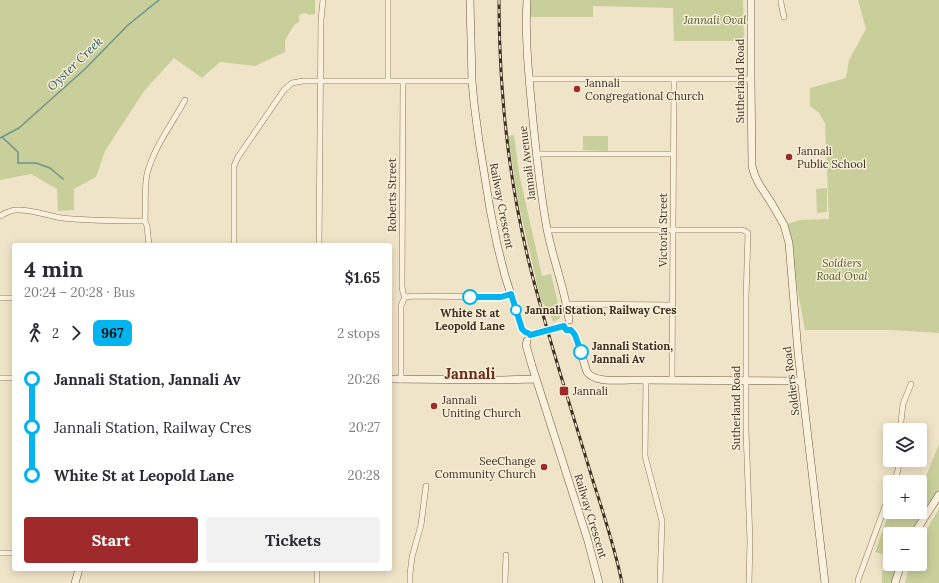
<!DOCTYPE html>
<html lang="en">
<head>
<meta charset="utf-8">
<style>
	body { margin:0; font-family:Lora,serif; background:#f2f2f3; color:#2b2b33; height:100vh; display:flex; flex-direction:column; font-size:15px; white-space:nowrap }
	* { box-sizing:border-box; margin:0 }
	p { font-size:13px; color:#7c7c81 }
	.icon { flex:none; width:22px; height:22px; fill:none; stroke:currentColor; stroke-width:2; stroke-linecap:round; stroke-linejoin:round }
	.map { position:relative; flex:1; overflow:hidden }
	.sheet { position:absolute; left:12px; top:243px; width:380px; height:328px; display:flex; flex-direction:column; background:#fff; border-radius:4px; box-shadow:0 2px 10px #0003 }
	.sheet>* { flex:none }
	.badge { padding:0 8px; border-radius:6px; font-size:14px; line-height:26px }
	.fabs { position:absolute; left:883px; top:423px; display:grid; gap:8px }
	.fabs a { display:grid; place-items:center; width:44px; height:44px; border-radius:4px; background:#fff; box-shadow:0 2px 10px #0003; font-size:20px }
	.map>.badge { position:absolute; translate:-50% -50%; box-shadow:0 0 0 2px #fff }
	.legs { display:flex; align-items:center; gap:6px; height:44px; padding:0 12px; font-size:13px }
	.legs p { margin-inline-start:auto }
	.headline { display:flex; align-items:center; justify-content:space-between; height:68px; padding:0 12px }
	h1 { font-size:22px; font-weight:800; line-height:30px }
	.primary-button { display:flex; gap:8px; margin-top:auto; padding:8px 12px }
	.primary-button a { flex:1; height:46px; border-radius:4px; background:#9e2a2b; color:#fff; font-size:16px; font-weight:800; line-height:46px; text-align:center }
	.primary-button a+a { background:#f2f2f3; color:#2b2b33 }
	ul { padding:0 12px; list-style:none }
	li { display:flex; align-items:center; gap:14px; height:48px; font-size:15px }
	li i { display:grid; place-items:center; width:6px; height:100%; margin:0 5px; background:currentColor }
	li i::after { content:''; width:10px; height:10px; margin:-5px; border:3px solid; border-radius:50%; background:#fff }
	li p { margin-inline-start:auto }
	li:first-child i { background:linear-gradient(#0000 50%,currentColor 0) }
	li:last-child i { background:linear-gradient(currentColor 50%,#0000 0) }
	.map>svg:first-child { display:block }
	.green { fill:#c9cf9b }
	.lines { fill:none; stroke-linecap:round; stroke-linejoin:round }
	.stream { stroke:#6f938a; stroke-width:1.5 }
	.street-casing { stroke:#8d765c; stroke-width:6 }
	.secondary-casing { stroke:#6f573f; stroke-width:8 }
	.street { stroke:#faf1dc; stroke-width:5 }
	.secondary { stroke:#faf1dc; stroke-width:7 }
	.rail-casing { stroke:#3d2e20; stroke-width:3 }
	.rail { stroke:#f7eed8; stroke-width:1.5; stroke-dasharray:4.5; stroke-linecap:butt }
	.secondary-bridge-casing { stroke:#6f573f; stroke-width:8; stroke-linecap:butt }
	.secondary-bridge { stroke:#faf1dc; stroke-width:7 }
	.line-1-casing { stroke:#fff; stroke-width:9 }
	.line-1 { stroke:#00b5ef; stroke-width:6 }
	.poi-dot { fill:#9e2a2b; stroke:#f7eed8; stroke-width:1.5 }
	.stop-1-dot { fill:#fff; stroke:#00b5ef; stroke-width:2 }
	.labels { text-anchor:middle; stroke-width:3; stroke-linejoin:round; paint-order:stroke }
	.park-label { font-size:11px; font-style:italic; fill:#4d5a26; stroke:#f7eed8 }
	.street-label { font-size:11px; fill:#3d2e20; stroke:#f7eed8 }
	.poi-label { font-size:11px; fill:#3d2e20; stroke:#f7eed8; text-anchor:start }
	.stop-label { font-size:11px; font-weight:bold; fill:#3d2e20; stroke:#f7eed8; text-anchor:start }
	.water-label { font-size:12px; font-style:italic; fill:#2f5d5a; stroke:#f7eed8 }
	.district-label { font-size:15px; font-weight:bold; fill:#6b2e1e; stroke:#f7eed8 }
</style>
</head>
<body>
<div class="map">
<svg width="939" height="583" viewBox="0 0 939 583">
	<rect width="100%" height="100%" fill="#f0e4c8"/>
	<path class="green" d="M 0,0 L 315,0 L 315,14 L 309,15 L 305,13 L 300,14 L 299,16 L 299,22 L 294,25 L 285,40 L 285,52 L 255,66 L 220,62 L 202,78 L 174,58 L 144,91 L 105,151 L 96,177 L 74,189 L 74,210 L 58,211 L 57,189 L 31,174 L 0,180 Z
		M 527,0 L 743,0 L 744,41 L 674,41 L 673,8 L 593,6 L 593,17 L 526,17 Z
		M 858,0 L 939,0 L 939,333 L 890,330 L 805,330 L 789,244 L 784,225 L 800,220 L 829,219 L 825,123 L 819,113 L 810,106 L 810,88 L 846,78 L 849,60 L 866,29 Z
		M 514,135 L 519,173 L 542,276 L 551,274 L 560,312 L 560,318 L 553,322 L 548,307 L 546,307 L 541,301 L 518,201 L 508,136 Z
		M 583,136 L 608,136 L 608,151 L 583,150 Z
		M 827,188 L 827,212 L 817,213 L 816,189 Z
		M 939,444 L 939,490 L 913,534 L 890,534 L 890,564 L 899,564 L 892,583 L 882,583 L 882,573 L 889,556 L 875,552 L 890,510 L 890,512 L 920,512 L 920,491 Z
		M 939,509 L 939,583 L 905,583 L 910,564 L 920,564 L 920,542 L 932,520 Z"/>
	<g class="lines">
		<path class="stream" d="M 2,137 L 18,152 L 18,163 L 36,163 L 50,168 L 63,179
			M 0,138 L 19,128 L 48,102 L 85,69 L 128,25 L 159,0"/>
		<g class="street-casing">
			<path id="street" d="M 388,0 L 388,81
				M 781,0 L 781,3 L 784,17
				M 529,79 L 751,79
				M 403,82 L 402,286 L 403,293 L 405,297
				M 536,154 L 673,154
				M 0,216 C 5,213 10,210 17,210 C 31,209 48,216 62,218 C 90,221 117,221 145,221
				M 547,230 L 742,230 L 745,231 L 748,233 L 746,298 L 746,430 L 750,541 L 749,583
				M 149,245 L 147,226 L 145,221 C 146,205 144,189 147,174 C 154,147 172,124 185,100
				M 234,245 L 234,166 L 238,157 L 284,90 L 292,83 L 303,81 L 472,81
				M 319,245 L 321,20 L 323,0
				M 405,297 L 413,296 L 501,297 L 511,294
				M 0,298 L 14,298
				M 567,304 L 673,305
				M 0,378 L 14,378
				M 401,380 L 401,306 L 403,301 L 405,297
				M 646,380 L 645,456 L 662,521 L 660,583
				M 672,380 L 674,79
				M 900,430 L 903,404 L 911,384
				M 894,482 L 898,470 L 899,460
				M 0,553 L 14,553
				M 317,569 L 317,583
				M 410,583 L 410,574 L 412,557 L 421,525 L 426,486
				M 505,583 L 506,555
				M 858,583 L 858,580 L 890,493"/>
		</g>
		<g class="secondary-casing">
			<path id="secondary" d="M 470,0 L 472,81 L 474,103 L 479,141 L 490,209 L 497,244 L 505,276 L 522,329 L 525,332
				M 527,0 C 525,33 528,67 531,100 C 535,143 539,186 547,229 C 553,260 565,289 569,320
				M 751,0 L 751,79 L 752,166 L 755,176 L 759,184 L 772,204 L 784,225 L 789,243 L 798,352 L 825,583
				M 564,326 L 566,330 L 571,330
				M 571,330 L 575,335 L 587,372 C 595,383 618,380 631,380 L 802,381
				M 527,341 L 526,345 L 532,366 L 588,541 L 599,583
				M 390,379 L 502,380 L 536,379
				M 914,534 L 939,495
				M 75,583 L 79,569
				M 895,583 L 901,564"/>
		</g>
		<use href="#street" class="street"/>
		<use href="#secondary" class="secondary"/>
		<g class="rail-casing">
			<path id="rail" d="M 499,0 C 499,99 510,197 537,293 C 554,356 574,418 593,481 C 604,515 615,548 622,583"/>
		</g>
		<use href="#rail" class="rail"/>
		<g class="secondary-bridge-casing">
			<path id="secondary-bridge" d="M 536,333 L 555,328"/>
		</g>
		<use href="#secondary-bridge" class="secondary-bridge"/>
	</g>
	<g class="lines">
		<g class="line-1-casing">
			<path id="line-1" d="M 470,297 L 501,297 L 511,294 L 522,329 L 525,332 L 528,333 L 530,335 L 564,326 L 566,330 L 571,330 L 575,335 L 581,352"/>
		</g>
		<use href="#line-1" class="line-1"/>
	</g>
	<g class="poi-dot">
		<circle cx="577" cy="89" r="4"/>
		<circle cx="789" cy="157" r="4"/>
		<rect x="559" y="386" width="10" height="10" rx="2"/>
		<circle cx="434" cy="406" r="4"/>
		<circle cx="544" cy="467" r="4"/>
	</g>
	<g class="stop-1-dot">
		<circle cx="470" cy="297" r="7"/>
		<circle cx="516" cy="310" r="5"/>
		<circle cx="581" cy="352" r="7"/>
	</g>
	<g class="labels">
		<g class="park-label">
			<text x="715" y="24">Jannali Oval</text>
			<text x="842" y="267">Soldiers<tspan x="842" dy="13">Road Oval</tspan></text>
		</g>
		<g class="street-label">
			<text transform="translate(740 81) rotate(-90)" y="4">Sutherland Road</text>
			<text transform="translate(527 163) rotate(-97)" y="4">Jannali Avenue</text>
			<text transform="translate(392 195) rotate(-90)" y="4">Roberts Street</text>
			<text transform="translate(502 206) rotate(79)" y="4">Railway Crescent</text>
			<text transform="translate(663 230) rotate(-90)" y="4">Victoria Street</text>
			<text transform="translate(791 381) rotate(-97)" y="4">Soldiers Road</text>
			<text transform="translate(736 408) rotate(-90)" y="4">Sutherland Road</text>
			<text transform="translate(591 516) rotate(73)" y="4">Railway Crescent</text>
		</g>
		<g class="poi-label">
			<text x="585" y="87">Jannali<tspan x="585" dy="13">Congregational Church</tspan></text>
			<text x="797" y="155">Jannali<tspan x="797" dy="13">Public School</tspan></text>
			<text x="573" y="395">Jannali</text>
			<text x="442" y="404">Jannali<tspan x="442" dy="13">Uniting Church</tspan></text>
			<text x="536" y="465" text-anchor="end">SeeChange<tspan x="536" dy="13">Community Church</tspan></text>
		</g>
		<g class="stop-label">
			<text x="525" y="314">Jannali Station, Railway Cres</text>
			<text x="470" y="317" text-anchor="middle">White St at<tspan x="470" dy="13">Leopold Lane</tspan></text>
			<text x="592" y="350">Jannali Station,<tspan x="592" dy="13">Jannali Av</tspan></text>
		</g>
		<g class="water-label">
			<text transform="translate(75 64) rotate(-44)" y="4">Oyster Creek</text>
		</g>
		<g class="district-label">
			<text x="470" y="379">Jannali</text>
		</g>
	</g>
</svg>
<div class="fabs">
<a><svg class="icon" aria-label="layers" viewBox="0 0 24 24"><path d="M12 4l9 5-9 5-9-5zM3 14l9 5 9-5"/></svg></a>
<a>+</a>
<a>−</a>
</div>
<section class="sheet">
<div class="headline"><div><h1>4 min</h1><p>20:24 – 20:28 · Bus</p></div><b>$1.65</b></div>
<div class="legs"><svg class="icon" aria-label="walk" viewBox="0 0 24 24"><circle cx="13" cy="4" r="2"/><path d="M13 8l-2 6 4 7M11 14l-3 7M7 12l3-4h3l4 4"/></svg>2<svg class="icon" aria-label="forward" viewBox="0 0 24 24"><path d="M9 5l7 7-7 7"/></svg><b class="badge" style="background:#00b5ef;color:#111">967</b><p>2 stops</p></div>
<ul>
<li><i style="color:#00b5ef"></i><b>Jannali Station, Jannali Av</b><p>20:26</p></li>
<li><i style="color:#00b5ef"></i><span>Jannali Station, Railway Cres</span><p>20:27</p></li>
<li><i style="color:#00b5ef"></i><b>White St at Leopold Lane</b><p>20:28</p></li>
</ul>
<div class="primary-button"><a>Start</a><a>Tickets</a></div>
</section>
</div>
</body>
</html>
